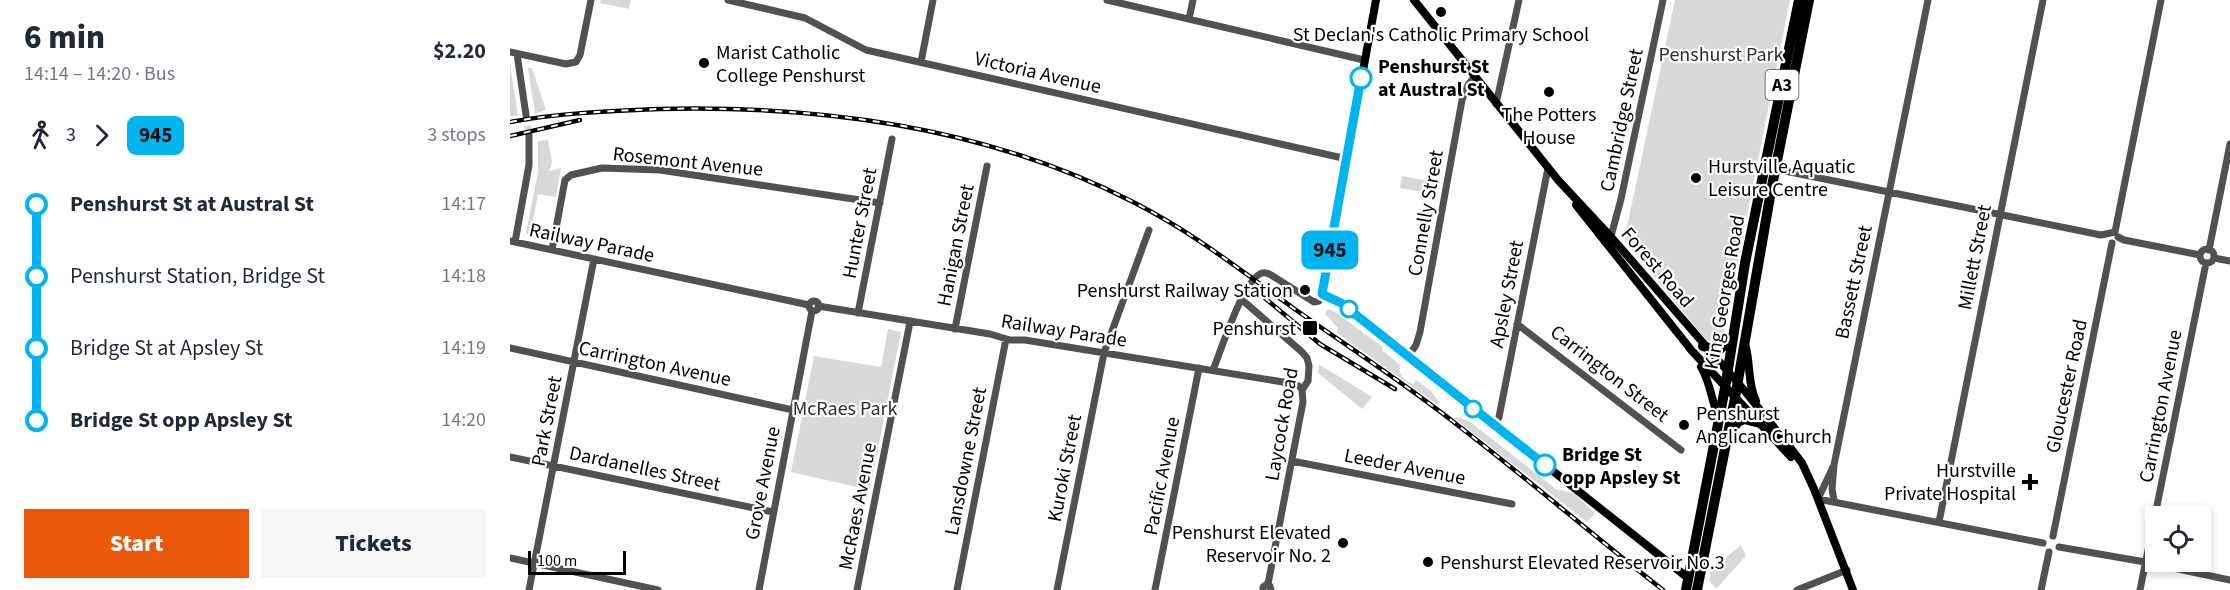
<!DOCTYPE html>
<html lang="en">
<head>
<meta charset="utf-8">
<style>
	body { margin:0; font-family:"Source Sans 3",sans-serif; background:#f6f6f7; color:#1f2937; height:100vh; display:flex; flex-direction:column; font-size:22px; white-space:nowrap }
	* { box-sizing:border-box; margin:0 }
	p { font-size:20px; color:#747a83 }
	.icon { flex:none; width:33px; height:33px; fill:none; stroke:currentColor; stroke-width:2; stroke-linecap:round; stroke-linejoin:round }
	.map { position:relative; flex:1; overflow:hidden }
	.panel { display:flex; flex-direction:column; background:#fff; width:510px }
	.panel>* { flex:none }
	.badge { padding:0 12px; border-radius:9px; font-size:21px; line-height:39px }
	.tools { position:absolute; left:1635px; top:506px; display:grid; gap:12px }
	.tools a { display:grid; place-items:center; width:66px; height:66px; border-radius:0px; background:#fff; box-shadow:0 3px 9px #0003; font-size:30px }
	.scale { position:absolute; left:18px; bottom:15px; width:98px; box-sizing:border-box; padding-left:6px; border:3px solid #000; border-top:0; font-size:16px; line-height:21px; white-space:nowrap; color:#000; -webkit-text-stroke:4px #fff; paint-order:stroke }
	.map>.badge { position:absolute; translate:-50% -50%; box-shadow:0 0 0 3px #fff }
	.legs { display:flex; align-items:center; gap:9px; height:66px; padding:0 24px; font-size:20px }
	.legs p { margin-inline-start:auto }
	.overview { display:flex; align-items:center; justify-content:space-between; height:102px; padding:0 24px }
	h1 { font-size:33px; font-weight:800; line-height:45px }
	.action { display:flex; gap:12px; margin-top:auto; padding:12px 24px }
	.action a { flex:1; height:69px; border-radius:0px; background:#ea580c; color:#fff; font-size:24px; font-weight:800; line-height:69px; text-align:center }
	.action a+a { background:#f6f6f7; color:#1f2937 }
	ul { padding:0 24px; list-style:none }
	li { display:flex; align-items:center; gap:21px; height:72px; font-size:22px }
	li i { display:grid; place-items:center; width:9px; height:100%; margin:0 8px; background:currentColor }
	li i::after { content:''; width:15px; height:15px; margin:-8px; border:4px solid; border-radius:50%; background:#fff }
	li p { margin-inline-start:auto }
	li:first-child i { background:linear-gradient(#0000 50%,currentColor 0) }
	li:last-child i { background:linear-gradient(currentColor 50%,#0000 0) }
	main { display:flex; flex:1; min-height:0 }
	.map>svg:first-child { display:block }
	.green { fill:#d8d8d8 }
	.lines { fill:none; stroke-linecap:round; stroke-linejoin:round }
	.minor-tunnel { stroke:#d9d9d9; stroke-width:7; stroke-dasharray:7 3.5; stroke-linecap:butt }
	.minor { stroke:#515151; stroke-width:7 }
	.major { stroke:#000; stroke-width:8 }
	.highway { stroke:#000; stroke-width:10 }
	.rail-casing { stroke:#000; stroke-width:4.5 }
	.rail { stroke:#fff; stroke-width:2; stroke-dasharray:7; stroke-linecap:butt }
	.line-1-casing { stroke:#fff; stroke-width:14 }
	.line-1 { stroke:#00b5ef; stroke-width:9 }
	.poi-dot { fill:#000; stroke:#fff; stroke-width:2 }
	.stop-1-dot { fill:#fff; stroke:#00b5ef; stroke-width:3 }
	.labels { text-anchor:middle; stroke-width:4.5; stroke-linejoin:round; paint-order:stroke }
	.shield { fill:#fff; stroke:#4c4c4c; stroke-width:1.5 }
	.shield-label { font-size:18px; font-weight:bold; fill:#000 }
	.poi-label { font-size:20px; fill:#000; stroke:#fff; text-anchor:start }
	.park-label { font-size:20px; fill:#2f2f2f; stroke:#fff }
	.stop-label { font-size:20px; font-weight:bold; fill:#000; stroke:#fff; text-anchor:start }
	.street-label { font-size:20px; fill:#000; stroke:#fff }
</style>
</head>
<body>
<main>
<section class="panel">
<div class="overview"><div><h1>6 min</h1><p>14:14 – 14:20 · Bus</p></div><b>$2.20</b></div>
<div class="legs"><svg class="icon" aria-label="walk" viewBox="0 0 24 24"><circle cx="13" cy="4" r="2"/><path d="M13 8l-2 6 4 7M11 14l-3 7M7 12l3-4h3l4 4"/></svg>3<svg class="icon" aria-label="forward" viewBox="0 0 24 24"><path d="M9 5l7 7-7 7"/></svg><b class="badge" style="background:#00b5ef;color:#111">945</b><p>3 stops</p></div>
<ul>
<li><i style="color:#00b5ef"></i><b>Penshurst St at Austral St</b><p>14:17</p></li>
<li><i style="color:#00b5ef"></i><span>Penshurst Station, Bridge St</span><p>14:18</p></li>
<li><i style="color:#00b5ef"></i><span>Bridge St at Apsley St</span><p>14:19</p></li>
<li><i style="color:#00b5ef"></i><b>Bridge St opp Apsley St</b><p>14:20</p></li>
</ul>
<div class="action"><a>Start</a><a>Tickets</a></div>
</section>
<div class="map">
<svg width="1720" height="590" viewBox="0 0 1720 590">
	<rect width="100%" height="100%" fill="#fff"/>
	<path class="green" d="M 91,0 L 121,0 L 119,9 L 90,3 Z
		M 1165,0 L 1280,0 L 1213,335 L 1211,341 L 1207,343 L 1197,340 L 1185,327 L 1116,241 L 1115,236 Z
		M 0,64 L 8,116 L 0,116 Z
		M 18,68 L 22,68 L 36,110 L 25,114 Z
		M 38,140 L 42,162 L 39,171 L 51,168 L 46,197 L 28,194 L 20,236 L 16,233 L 28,171 L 28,141 Z
		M 892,176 L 928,183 L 926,194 L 890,188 Z
		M 818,309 L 825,312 L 873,347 L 872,350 L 890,365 C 888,375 895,382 904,384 L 906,380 L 921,391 L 929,402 L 928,405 L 827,333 L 828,328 L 815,314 Z
		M 378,329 L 391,332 L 360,490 L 281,472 L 304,356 L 371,367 Z
		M 809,365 L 810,365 L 862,397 L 852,409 L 808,373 Z
		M 946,417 L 959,421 L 1046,489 L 1064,493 L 1085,513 L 1077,522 L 944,418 Z
		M 1231,545 L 1236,556 L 1206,589 L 1199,580 L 1201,570 Z"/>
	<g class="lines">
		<path class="minor-tunnel" d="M 16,115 L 19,135"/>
		<path class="minor" d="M 218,0 L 295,18 L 356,50 L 837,159
			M 597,0 L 854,60
			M 679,19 L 683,0
			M 0,52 L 56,64 L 66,62 L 70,55 L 81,0
			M 7,54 L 16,115
			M 411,62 L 423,0
			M 986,104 L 1009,0
			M 1265,169 L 1591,235 L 1605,232
			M 1605,232 L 1651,0
			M 1608,237 L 1614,240 L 1690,255
			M 1100,240 L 1111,199 L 1153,0
			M 0,241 L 299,305
			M 5,242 L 19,165 L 19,135
			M1690 256a7 7 0 1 1 14 0a7 7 0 1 1-14 0Z
			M 42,250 L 55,180 L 61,175 L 92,168 L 150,170 L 370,203
			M 1699,250 L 1720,144
			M 1704,258 L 1720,261
			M 731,299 L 792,352 L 797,358 L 799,366 L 798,381 L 792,390 L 793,402 L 758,584
			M299 306a5 5 0 1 1 10 0a5 5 0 1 1-10 0Z
			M 308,306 L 480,334 L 500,340 L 515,340 L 779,383 L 789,386 L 792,390
			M 348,313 L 382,139
			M 1007,324 L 1171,450
			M 445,329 L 477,166
			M 0,348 L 283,410
			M 898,357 L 906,345 L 910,332 L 952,100 L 958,85 L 965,76
			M 703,370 C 711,351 733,279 752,273 C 756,272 758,273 761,275 L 804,302 L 809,301 L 812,294
			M 985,426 L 989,417 L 1038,168
			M 0,457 L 263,512
			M 782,461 L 1002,504
			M 1323,467 L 1308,499 L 1533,543
			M 1324,500 L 1322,489 L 1324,465 L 1418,0
			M 1429,522 L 1533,0
			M 1543,536 L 1602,243
			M 1549,547 L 1635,562 L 1720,580
			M 0,558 L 148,590
			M 19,590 L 84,259
			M 249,590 L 302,311
			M 347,590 L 400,322
			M 447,590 L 496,339
			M 547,590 L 594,353 L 639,230
			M 645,590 L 689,368
			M 753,590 L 753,587 L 757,584 L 760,586 L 761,590
			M 1287,590 L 1337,570
			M 1531,590 L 1539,552
			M 1630,590 L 1696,263"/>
		<path class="major" d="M 866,0 L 812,294 L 831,303 L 1178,578
			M 904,0 L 1048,180 L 1102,238 L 1234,390 L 1279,446 L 1292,463 L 1304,489 L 1343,590
			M 1066,205 L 1182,351 L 1281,457
			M 1235,344 C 1241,363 1237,382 1246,401
			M 1191,367 C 1201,383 1201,401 1209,418"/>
		<path class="highway" d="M 1193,346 L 1202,349 L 1209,350 L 1223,336
			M 1220,431 L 1229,421 L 1234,419 L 1250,423
			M 1176,590 L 1215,388 L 1235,263 L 1289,0
			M 1187,590 L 1225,398 L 1261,191 L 1299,0"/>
		<g class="rail-casing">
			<path id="rail" d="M 0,122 C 49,113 99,111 149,109 C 311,105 477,127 623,202 C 681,231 733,272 786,310 C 840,348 897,385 950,427 C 1019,480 1085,537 1153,590
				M 0,136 L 70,120
				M 744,289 L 810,344 L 885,389"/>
		</g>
		<use href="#rail" class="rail"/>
	</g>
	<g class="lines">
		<g class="line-1-casing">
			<path id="line-1" d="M 851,78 L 812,294 L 831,303 L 1035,465"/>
		</g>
		<use href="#line-1" class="line-1"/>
	</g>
	<g class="poi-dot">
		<circle cx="931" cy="12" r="6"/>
		<circle cx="194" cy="63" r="6"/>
		<circle cx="1039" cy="92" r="6"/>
		<circle cx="1186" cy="178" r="6"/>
		<circle cx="795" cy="290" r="6"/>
		<rect x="792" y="320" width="16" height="16" rx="3"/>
		<circle cx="1174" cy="425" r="6"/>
		<path d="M1517 473h6v6h6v6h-6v6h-6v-6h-6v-6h6z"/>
		<circle cx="833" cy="543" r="6"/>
		<circle cx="918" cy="562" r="6"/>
	</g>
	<g class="stop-1-dot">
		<circle cx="851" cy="78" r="10"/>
		<circle cx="839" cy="309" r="8"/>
		<circle cx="963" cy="409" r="8"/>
		<circle cx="1035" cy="465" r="10"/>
	</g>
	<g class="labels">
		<rect class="shield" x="1255.5" y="70" width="33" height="30" rx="4.5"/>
		<g class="shield-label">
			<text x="1272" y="91">A3</text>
		</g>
		<g class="poi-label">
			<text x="931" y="41" text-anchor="middle">St Declan's Catholic Primary School</text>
			<text x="206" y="59">Marist Catholic<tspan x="206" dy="23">College Penshurst</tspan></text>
			<text x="1039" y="121" text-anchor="middle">The Potters<tspan x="1039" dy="23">House</tspan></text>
			<text x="1198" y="173">Hurstville Aquatic<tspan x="1198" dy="23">Leisure Centre</tspan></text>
			<text x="783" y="297" text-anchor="end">Penshurst Railway Station</text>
			<text x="786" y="335" text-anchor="end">Penshurst</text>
			<text x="1186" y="420">Penshurst<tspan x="1186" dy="23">Anglican Church</tspan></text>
			<text x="1506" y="477" text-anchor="end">Hurstville<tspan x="1506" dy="23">Private Hospital</tspan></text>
			<text x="821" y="539" text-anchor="end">Penshurst Elevated<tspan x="821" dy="23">Reservoir No. 2</tspan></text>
			<text x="930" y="569">Penshurst Elevated Reservoir No.3</text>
		</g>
		<g class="park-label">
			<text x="1211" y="61">Penshurst Park</text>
			<text x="335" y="415">McRaes Park</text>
		</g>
		<g class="stop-label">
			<text x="868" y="73">Penshurst St<tspan x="868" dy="23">at Austral St</tspan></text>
			<text x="1052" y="461">Bridge St<tspan x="1052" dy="23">opp Apsley St</tspan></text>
		</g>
		<g class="street-label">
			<text transform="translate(528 72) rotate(13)" y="7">Victoria Avenue</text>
			<text transform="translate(1111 120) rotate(-78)" y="7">Cambridge Street</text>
			<text transform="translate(178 161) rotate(6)" y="7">Rosemont Avenue</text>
			<text transform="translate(915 213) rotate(-80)" y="7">Connelly Street</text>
			<text transform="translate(349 223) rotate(-79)" y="7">Hunter Street</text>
			<text transform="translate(82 242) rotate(12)" y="7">Railway Parade</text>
			<text transform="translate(445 245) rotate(-79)" y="7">Hanigan Street</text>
			<text transform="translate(1464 257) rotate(-79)" y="7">Millett Street</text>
			<text transform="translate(1148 267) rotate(49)" y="7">Forest Road</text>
			<text transform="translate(1343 282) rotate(-78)" y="7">Bassett Street</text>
			<text transform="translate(1214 292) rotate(-80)" y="7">King Georges Road</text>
			<text transform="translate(996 294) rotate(-79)" y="7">Apsley Street</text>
			<text transform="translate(554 330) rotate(9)" y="7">Railway Parade</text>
			<text transform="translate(145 363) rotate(12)" y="7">Carrington Avenue</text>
			<text transform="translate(1100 373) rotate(38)" y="7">Carrington Street</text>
			<text transform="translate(1556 386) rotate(-78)" y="7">Gloucester Road</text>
			<text transform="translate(1650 406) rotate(-79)" y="7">Carrington Avenue</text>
			<text transform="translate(36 421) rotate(-79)" y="7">Park Street</text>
			<text transform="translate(771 424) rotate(-80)" y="7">Laycock Road</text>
			<text transform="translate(455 461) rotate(-79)" y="7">Lansdowne Street</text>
			<text transform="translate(895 466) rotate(11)" y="7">Leeder Avenue</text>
			<text transform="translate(135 468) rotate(12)" y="7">Dardanelles Street</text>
			<text transform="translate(554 468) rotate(-79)" y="7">Kuroki Street</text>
			<text transform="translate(651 476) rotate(-79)" y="7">Pacific Avenue</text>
			<text transform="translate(252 483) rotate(-79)" y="7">Grove Avenue</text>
			<text transform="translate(347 506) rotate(-79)" y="7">McRaes Avenue</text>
		</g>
	</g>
</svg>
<div class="tools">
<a><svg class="icon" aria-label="locate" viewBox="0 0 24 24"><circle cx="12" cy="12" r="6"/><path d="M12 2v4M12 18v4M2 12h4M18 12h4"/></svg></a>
</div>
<div class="scale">100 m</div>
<b class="badge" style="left:820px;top:250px;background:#00b5ef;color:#111">945</b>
</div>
</main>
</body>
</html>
